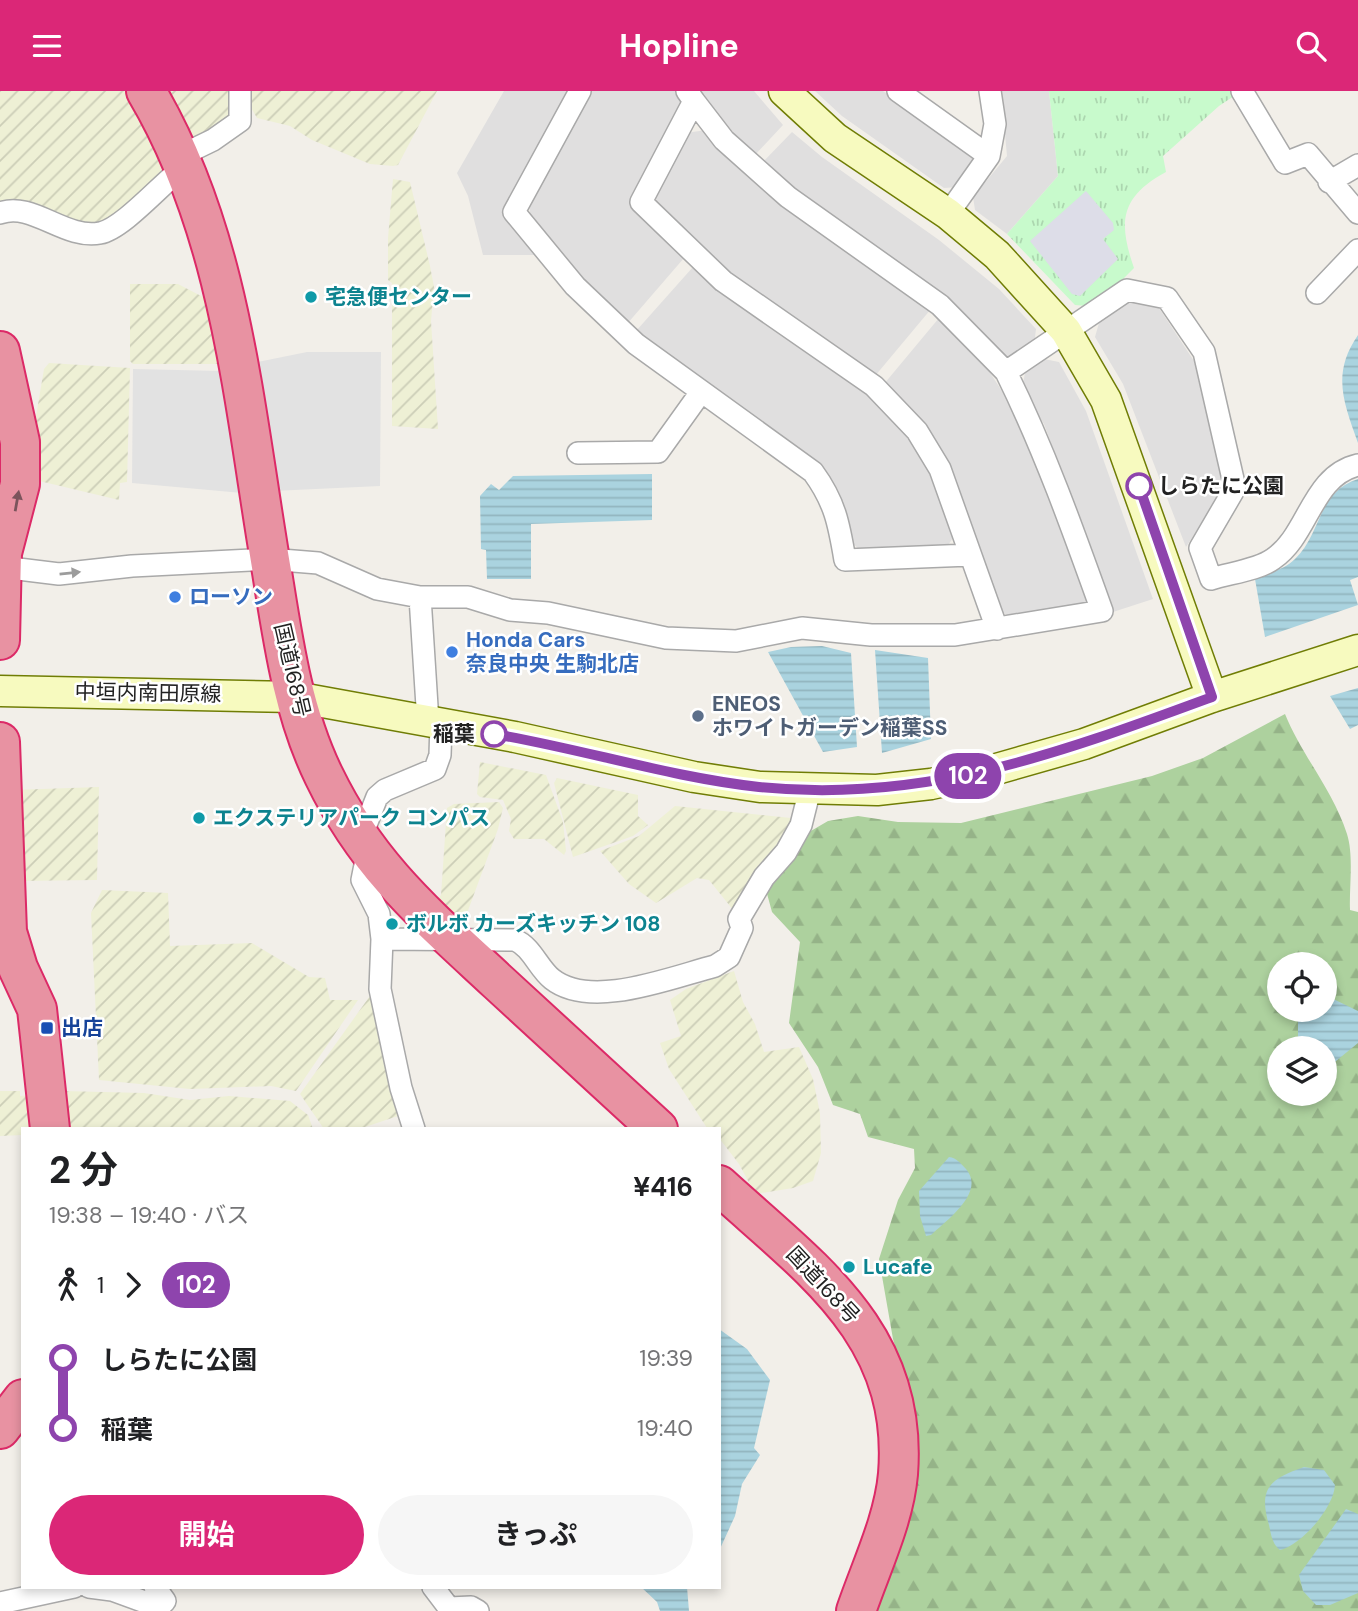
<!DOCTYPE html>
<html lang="ja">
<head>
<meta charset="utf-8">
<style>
	body { margin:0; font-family:"DM Sans","Noto Sans JP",sans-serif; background:#f6f6f6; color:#202124; height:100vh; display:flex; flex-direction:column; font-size:26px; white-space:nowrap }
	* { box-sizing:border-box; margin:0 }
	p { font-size:23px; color:#757577 }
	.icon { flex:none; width:38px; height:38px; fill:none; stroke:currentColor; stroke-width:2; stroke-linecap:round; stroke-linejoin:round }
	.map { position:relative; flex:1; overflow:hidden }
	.details { position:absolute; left:21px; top:1036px; width:700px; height:462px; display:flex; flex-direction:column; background:#fff; border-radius:0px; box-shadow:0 4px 10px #0003 }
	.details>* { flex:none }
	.badge { padding:0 14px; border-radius:23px; font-size:24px; line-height:46px }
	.buttons { position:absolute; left:1267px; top:861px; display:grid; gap:14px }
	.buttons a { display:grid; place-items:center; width:70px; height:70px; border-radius:50%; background:#fff; box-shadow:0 4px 10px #0003; font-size:35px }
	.map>.badge { position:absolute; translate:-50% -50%; box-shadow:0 0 0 4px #fff }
	.legs { display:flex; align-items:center; gap:10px; height:77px; padding:0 28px; font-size:23px }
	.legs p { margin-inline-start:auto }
	.headline { display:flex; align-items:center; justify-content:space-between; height:119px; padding:0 28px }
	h1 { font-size:38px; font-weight:700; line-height:52px }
	.action { display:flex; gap:14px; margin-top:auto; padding:14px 28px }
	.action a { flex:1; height:80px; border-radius:42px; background:#db2777; color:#fff; font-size:28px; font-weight:700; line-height:80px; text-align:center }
	.action a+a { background:#f6f6f6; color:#202124 }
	ul { padding:0 28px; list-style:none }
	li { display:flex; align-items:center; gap:24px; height:70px; font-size:26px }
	li i { display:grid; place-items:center; width:10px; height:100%; margin:0 9px; background:currentColor }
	li i::after { content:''; width:18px; height:18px; margin:-9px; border:5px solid; border-radius:50%; background:#fff }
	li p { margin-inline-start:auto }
	li:first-child i { background:linear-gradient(#0000 50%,currentColor 0) }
	li:last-child i { background:linear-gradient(currentColor 50%,#0000 0) }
	header { display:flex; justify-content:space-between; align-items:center; height:91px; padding:0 28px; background:#db2777; color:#fff; font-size:32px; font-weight:700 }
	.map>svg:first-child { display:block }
	.residential { fill:#e0dfdf }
	.farmland { fill:url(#farmland-furrows) }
	.forest { fill:url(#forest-firs); fill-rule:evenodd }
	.park { fill:url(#park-tufts) }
	.parking { fill:#e2e2e2 }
	.plaza { fill:#dddde8 }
	.water { fill:url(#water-rules) }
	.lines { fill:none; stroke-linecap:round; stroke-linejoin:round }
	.street-casing { stroke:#a9a9a9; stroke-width:24 }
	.secondary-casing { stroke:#707d05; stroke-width:33 }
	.highway-casing { stroke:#dc2a67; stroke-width:42 }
	.street { stroke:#fff; stroke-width:21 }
	.secondary { stroke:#f7fabf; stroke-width:30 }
	.highway { stroke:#e892a2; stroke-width:38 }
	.oneway { fill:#7b545c }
	.oneway2 { fill:#9c9c9c }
	.line-1-casing { stroke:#fff; stroke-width:16 }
	.line-1 { stroke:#8e44ad; stroke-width:10 }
	.culture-dot { fill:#0f9aa8; stroke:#fff; stroke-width:2.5 }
	.stop-1-dot { fill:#fff; stroke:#8e44ad; stroke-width:3.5 }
	.shop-dot { fill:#3f7fe0; stroke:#fff; stroke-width:2.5 }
	.service-dot { fill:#5c6f8a; stroke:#fff; stroke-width:2.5 }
	.transit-dot { fill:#1a4fb4; stroke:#fff; stroke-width:2.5 }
	.labels { text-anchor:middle; stroke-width:5; stroke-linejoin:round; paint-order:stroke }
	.culture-label { font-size:21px; font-weight:bold; fill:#0d838f; stroke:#fff; text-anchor:start }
	.stop-label { font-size:21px; font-weight:bold; fill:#222; stroke:#fff; text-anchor:start }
	.shop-label { font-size:21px; font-weight:bold; fill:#366cbe; stroke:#fff; text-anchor:start }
	.street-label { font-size:21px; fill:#222; stroke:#fff }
	.service-label { font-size:21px; font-weight:bold; fill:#4e5e75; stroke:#fff; text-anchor:start }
	.transit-label { font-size:21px; font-weight:bold; fill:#164399; stroke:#fff; text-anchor:start }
</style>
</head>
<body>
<header><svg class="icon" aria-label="menu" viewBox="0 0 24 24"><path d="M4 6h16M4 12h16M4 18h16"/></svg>Hopline<svg class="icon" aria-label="search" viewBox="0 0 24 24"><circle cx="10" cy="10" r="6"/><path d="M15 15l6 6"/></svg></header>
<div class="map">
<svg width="1358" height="1520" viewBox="0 0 1358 1520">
	<defs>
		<pattern id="farmland-furrows" width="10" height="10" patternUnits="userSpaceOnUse" patternTransform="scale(1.75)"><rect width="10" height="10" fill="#eef0d5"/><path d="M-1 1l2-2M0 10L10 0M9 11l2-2" fill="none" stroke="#ccceb7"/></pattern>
		<pattern id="forest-firs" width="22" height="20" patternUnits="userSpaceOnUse" patternTransform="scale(1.75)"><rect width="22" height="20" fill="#add19e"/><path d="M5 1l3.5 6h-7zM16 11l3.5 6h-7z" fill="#95b388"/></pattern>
		<pattern id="park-tufts" width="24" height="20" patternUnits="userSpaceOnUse" patternTransform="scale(1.75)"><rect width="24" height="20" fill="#c8facc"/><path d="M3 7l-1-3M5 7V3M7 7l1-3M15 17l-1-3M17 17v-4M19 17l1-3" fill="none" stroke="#acd6af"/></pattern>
		<pattern id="water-rules" width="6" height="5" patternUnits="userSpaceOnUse" patternTransform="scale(1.75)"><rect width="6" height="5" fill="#aad3df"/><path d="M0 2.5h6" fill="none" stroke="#92b5bf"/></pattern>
	</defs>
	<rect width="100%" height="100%" fill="#f2efe9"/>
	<path class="residential" d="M 504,0 L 571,0 L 505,121 L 536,164 L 483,164 L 468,105 L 457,82 Z
		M 589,0 L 677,0 L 680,5 L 680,18 L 631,112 L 684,167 L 627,233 L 585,194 L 531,128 L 529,115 Z
		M 697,0 L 754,0 L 783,34 L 754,65 Z
		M 815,0 L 883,0 L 974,63 L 974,76 L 958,96 L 944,97 L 842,25 Z
		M 1001,0 L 1049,0 L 1058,85 L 1007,143 L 975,119 L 973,106 L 1007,65 Z
		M 706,39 L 931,218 L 875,285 L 721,177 L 656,115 L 655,101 L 686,42 Z
		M 792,41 L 822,66 L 939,149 L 999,198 L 1036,238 L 1034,254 L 1016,267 L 1001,265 L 872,157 L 761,73 Z
		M 693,176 L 861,298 L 908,343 L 934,389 L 955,444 L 946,457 L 860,459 L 850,450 L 846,423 L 636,240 Z
		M 1145,210 L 1159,217 L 1194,270 L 1227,387 L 1224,397 L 1186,456 L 1123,293 L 1095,246 L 1099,232 L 1126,212 Z
		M 939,227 L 985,274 L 1022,331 L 1089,506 L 1081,519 L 1014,528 L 1002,521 L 960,406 L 884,293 Z
		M 1044,268 L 1059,271 L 1086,320 L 1153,508 L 1113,521 L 1044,333 L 1022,298 L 1025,282 Z"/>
	<path class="farmland" d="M 0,0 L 126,0 L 168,76 L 152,94 L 108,129 L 92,136 L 0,112 Z
		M 166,0 L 234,0 L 231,32 L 197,52 Z
		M 248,0 L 437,0 L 398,74 L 393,75 L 370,73 L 312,49 L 290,35 L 257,27 L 250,15 Z
		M 393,88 L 410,91 L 430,175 L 434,196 L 431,230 L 438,338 L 392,335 L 392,192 L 388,189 L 388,147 Z
		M 130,193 L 178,193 L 205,207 L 211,216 L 219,273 L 133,273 L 130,270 Z
		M 49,272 L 130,277 L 127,391 L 120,392 L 119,409 L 31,388 L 32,349 L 44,278 Z
		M 480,671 L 546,684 L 563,731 L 566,760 L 564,764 L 544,748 L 514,748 L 509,740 L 511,728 L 503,709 L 480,706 L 477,703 Z
		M 557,687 L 638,704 L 638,725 L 648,734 L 633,745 L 573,766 L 554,692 Z
		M 99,696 L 97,789 L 17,790 L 13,699 Z
		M 499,711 L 503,717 L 498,738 L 466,825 L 457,831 L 436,811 L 441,804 L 447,717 L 454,713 Z
		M 675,715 L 791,727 L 792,736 L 734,820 L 709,789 L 697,787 L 656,812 L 629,793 L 600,760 L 639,745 Z
		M 102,799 L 168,802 L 170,855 L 252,852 L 309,886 L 325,887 L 330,909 L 358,909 L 296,1000 L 271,995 L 190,998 L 99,989 L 91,822 Z
		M 734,880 L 743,911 L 755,933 L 764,961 L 799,956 L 813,988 L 820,1022 L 821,1062 L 813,1090 L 793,1097 L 755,1103 L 739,1073 L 719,1047 L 719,1038 L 707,1037 L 669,978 L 660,952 L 681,945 L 670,909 L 686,898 Z
		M 372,902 L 401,1024 L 359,1038 L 324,1038 L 300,1003 Z
		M 0,1000 L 20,1000 L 20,1005 L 33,1004 L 38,1038 L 23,1038 L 23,1044 L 0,1045 Z
		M 63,1000 L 144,1002 L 190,1009 L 229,1005 L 290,1010 L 308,1024 L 313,1038 L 65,1038 Z"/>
	<path class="forest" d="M 1285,623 C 1302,665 1333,699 1347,743 C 1354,765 1349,797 1350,819 L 1358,821 L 1358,1520 L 871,1520 L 911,1312 L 893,1248 L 879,1168 L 898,1109 L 915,1077 L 914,1058 L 868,1046 L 860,1023 L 833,1014 L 818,976 L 789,932 L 800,851 L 772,821 L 766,799 L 804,744 L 828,730 L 858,725 L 898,731 L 961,732 L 1152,685 L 1203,667 ZM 1279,873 L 1325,873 L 1325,919 L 1279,919 ZM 1279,957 L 1325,957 L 1325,1003 L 1279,1003 Z"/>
	<path class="park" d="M 1049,0 L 1236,0 L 1237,3 L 1219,15 L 1163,65 L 1166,81 C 1120,106 1118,131 1134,177 L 1120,191 L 1087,215 L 1075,214 L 1007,143 L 1058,85 Z"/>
	<path class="parking" d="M 307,261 L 381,261 L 380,395 L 273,400 L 253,272 Z
		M 133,278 L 221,280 L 242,402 L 132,392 Z"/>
	<path class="plaza" d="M 1086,100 L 1113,132 L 1114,139 L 1103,148 L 1118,168 L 1080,205 L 1072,203 L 1030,150 Z"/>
	<path class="water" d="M 1358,244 L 1358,352 C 1344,312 1331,283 1358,244 Z
		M 652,383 L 652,429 L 531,433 L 531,488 L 487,488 L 486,459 L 481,458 L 480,405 L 491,393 L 499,399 L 513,385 Z
		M 1358,388 L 1358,486 L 1350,489 L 1358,514 L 1265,546 L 1255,488 C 1269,482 1285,478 1295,468 C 1322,442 1317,401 1358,388 Z
		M 822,555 L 851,562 L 857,656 L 823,661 L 768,561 L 791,556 Z
		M 875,559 L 928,567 L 931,648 L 882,662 Z
		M 1358,597 L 1358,634 L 1350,638 L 1330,605 Z
		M 1325,904 L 1358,920 L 1358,952 L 1325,979 L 1325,957 L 1298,957 L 1298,919 L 1325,919 Z
		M 949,1066 C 957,1067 960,1072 966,1078 C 986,1101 947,1129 931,1144 L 926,1145 L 920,1125 L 919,1100 Z
		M 719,1238 L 747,1258 L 770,1289 L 754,1357 L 760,1364 L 742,1393 L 735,1425 L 719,1460 Z
		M 1304,1376 L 1324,1379 L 1335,1394 C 1334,1416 1302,1454 1280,1459 C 1272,1453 1271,1443 1269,1434 C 1258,1397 1270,1388 1304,1376 Z
		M 1346,1418 L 1358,1423 L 1358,1502 L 1330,1514 L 1316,1514 L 1303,1500 L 1299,1484 Z
		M 641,1496 L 687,1496 L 689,1520 L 660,1520 L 657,1511 Z"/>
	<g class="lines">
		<g class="street-casing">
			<path id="street" d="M 580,0 L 514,121 L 575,195 L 636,253 L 813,381 C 835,411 839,433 845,469 L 970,464
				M 687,0 L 694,10 L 641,111 L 723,190 L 874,295 L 917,340 L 940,378 L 997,538
				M 898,0 L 989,65
				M 1242,0 L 1285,72 L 1308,63 L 1358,122
				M 694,10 L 724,49 L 788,106 L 940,214 L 1006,281
				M 180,65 L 213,49 L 240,30 L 240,0
				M 1329,91 L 1358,74
				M 0,122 C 32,110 65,149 100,142 C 123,138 164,90 185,75
				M 948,123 L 989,65 L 995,33 L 990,0
				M 1317,202 L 1358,159
				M 578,362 L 658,361 L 701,301
				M 2,476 L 59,483 L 132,475 L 269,468 L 318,472 L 377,498 L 420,506 L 468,506 L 510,519 L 548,522 L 666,547 L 736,550 L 802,537 L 871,544 L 955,544 L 1102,520 C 1073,439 1044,358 1006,281 L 1127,199 L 1167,207 L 1204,261 L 1235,397 L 1200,457 L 1211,488 C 1230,482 1258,479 1273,468 C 1309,444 1311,385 1358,374
				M 420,506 L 428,631
				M 360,749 L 377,706 L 385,699 L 435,678 L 440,664 L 441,633
				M 368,759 L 362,789 L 379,823 L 382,848 L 380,898 L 401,997 L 414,1038
				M 382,848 L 515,849 C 532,856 538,877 552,888 C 591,919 672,886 715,875 L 729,866 L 742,837 L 739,828 L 764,786 L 786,761 L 801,734 L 810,698
				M 89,1496 L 112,1499 L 159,1516 L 165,1510 L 155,1496
				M 433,1496 L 449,1517 L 471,1516 L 478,1520
				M 0,1512 L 74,1496"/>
		</g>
		<g class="secondary-casing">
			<path id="secondary" d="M 784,0 L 835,47 L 948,123 L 997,164 L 1066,240 L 1106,309 L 1212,606
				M 0,600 L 295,606 L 515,646 L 694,686 L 760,696 L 877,699 L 931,693 L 986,681 L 1084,653 L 1212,606 L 1358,559"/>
		</g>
		<g class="highway-casing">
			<path id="highway" d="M 146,0 C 232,145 244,318 272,481 C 283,550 293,622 324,685 C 368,776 426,824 498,891 C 551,940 604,989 658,1038
				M 0,260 L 20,351 L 20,393 L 2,462 L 0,549
				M 0,651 L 7,841 L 18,877 L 37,918 L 50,1038
				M 719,1094 C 811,1178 909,1243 898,1383 C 894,1429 871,1476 856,1520
				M 0,1338 L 23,1308"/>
		</g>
		<use href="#street" class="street"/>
		<use href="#secondary" class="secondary"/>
		<use href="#highway" class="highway"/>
	</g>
	<defs><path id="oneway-solid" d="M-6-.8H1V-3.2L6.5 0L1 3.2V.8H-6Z" transform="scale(1.75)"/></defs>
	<use class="oneway" href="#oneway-solid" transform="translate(17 410) rotate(-80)"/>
	<use class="oneway2" href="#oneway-solid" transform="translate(70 482) rotate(-6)"/>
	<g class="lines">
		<g class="line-1-casing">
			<path id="line-1" d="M 494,643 C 583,658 669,686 759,696 C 924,713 1060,662 1212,606 L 1139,395"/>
		</g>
		<use href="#line-1" class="line-1"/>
	</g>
	<g class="culture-dot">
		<circle cx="311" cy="206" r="7"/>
		<circle cx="199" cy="727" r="7"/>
		<circle cx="392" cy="833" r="7"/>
		<circle cx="849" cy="1176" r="7"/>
	</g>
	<g class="stop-1-dot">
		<circle cx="1139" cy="395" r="12"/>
		<circle cx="494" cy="643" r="12"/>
	</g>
	<g class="shop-dot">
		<circle cx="175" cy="506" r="7"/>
		<circle cx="452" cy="561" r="7"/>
	</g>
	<circle class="service-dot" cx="698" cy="625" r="7"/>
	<rect class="transit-dot" x="40" y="930" width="14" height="14" rx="3.5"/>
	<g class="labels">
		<g class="culture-label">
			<text x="325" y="213">宅急便センター</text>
			<text x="213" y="734">エクステリアパーク コンパス</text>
			<text x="406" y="840">ボルボ カーズキッチン 108</text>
			<text x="863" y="1183">Lucafe</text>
		</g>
		<g class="stop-label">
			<text x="1158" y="402">しらたに公園</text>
			<text x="475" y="650" text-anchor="end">稲葉</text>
		</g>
		<g class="shop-label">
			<text x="189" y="513">ローソン</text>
			<text x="466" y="556">Honda Cars<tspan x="466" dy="24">奈良中央 生駒北店</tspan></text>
		</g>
		<g class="street-label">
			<text transform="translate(292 579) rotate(77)" y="7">国道168号</text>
			<text transform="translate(148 602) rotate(1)" y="7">中垣内南田原線</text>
			<text transform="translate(823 1194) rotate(47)" y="7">国道168号</text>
		</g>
		<g class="service-label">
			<text x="712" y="620">ENEOS<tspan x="712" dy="24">ホワイトガーデン稲葉SS</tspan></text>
		</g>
		<g class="transit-label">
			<text x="61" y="944">出店</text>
		</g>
	</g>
</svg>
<div class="buttons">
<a><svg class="icon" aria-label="locate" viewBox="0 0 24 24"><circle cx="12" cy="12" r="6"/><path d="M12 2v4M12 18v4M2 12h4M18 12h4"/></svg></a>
<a><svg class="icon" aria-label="layers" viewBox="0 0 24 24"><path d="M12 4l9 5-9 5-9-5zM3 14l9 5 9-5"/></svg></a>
</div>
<b class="badge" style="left:968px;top:685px;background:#8e44ad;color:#fff">102</b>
<section class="details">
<div class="headline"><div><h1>2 分</h1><p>19:38 – 19:40 · バス</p></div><b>¥416</b></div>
<div class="legs"><svg class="icon" aria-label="walk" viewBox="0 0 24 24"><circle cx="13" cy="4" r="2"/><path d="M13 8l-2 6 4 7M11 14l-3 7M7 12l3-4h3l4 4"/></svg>1<svg class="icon" aria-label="forward" viewBox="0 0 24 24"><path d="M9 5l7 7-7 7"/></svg><b class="badge" style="background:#8e44ad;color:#fff">102</b></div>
<ul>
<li><i style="color:#8e44ad"></i><b>しらたに公園</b><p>19:39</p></li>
<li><i style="color:#8e44ad"></i><b>稲葉</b><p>19:40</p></li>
</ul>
<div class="action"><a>開始</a><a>きっぷ</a></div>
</section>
</div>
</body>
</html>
